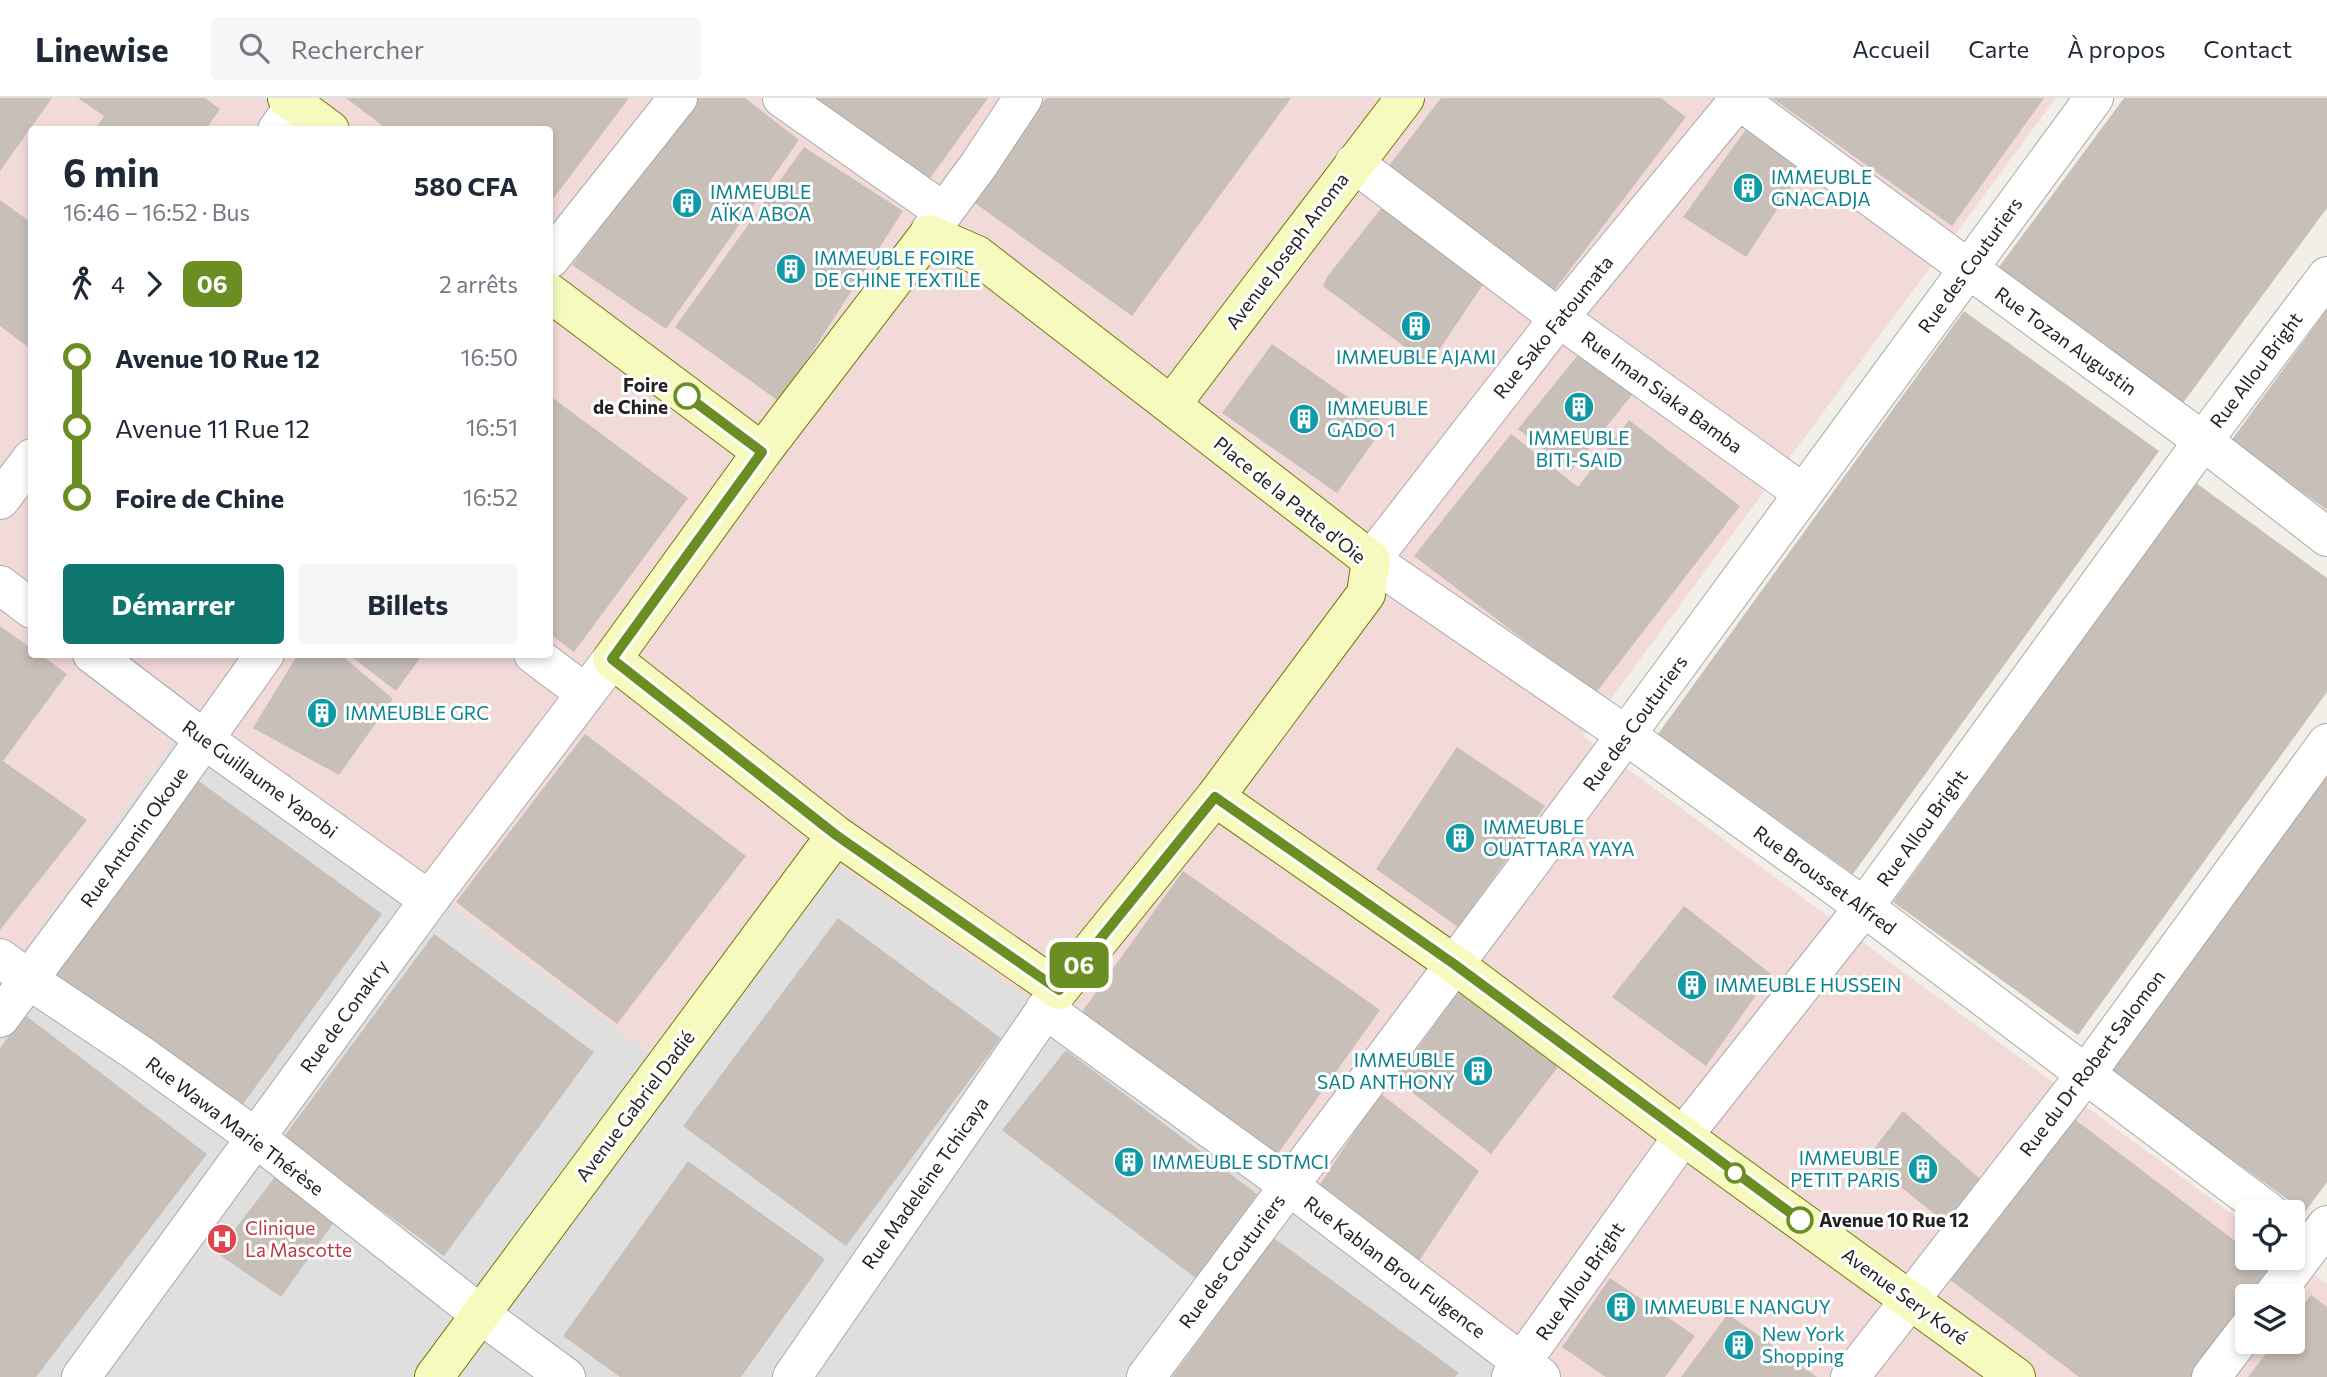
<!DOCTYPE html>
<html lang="fr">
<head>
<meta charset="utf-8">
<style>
	body { margin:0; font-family:Commissioner,sans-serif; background:#f6f6f7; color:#1f2937; height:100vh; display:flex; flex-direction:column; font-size:26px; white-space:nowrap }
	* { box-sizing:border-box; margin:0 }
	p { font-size:23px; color:#747a83 }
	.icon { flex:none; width:38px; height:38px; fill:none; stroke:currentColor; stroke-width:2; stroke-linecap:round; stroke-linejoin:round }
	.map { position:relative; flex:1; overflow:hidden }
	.details { position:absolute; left:28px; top:28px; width:525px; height:532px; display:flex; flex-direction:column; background:#fff; border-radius:7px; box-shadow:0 4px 10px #0003 }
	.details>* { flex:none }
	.badge { padding:0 14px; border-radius:10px; font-size:24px; line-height:46px }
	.buttons { position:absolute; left:2235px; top:1102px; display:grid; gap:14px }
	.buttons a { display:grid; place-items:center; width:70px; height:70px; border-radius:7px; background:#fff; box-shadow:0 4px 10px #0003; font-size:35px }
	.map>.badge { position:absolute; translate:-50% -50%; box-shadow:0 0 0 4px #fff }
	.legs { display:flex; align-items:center; gap:10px; height:77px; padding:0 35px; font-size:23px }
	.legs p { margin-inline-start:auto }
	.head { display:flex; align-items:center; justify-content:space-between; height:119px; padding:0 35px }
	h1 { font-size:38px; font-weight:700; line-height:52px }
	.cta { display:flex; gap:14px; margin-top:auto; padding:14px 35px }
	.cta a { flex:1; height:80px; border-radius:7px; background:#0f766e; color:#fff; font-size:28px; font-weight:700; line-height:80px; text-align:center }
	.cta a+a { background:#f6f6f7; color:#1f2937 }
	ul { padding:0 35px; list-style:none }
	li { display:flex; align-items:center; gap:24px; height:70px; font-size:26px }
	li i { display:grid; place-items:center; width:10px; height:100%; margin:0 9px; background:currentColor }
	li i::after { content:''; width:18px; height:18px; margin:-9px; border:5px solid; border-radius:50%; background:#fff }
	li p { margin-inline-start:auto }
	li:first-child i { background:linear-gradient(#0000 50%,currentColor 0) }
	li:last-child i { background:linear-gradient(currentColor 50%,#0000 0) }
	header { display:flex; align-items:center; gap:42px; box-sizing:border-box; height:98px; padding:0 35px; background:#fff; border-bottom:2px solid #e0e1e3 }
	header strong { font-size:33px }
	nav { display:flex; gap:38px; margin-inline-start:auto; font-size:24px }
	.search { width:490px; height:63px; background:#f6f6f7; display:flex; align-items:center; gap:18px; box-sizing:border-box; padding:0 24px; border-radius:7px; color:#747a83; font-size:26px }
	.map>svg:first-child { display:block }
	.residential { fill:#e0dfdf }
	.commercial { fill:#f2dad9; fill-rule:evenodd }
	.building { fill:#c7bfb8 }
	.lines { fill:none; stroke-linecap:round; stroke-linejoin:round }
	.street-casing { stroke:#a9a9a9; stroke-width:40 }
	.secondary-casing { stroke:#707d05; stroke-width:40 }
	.street { stroke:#fff; stroke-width:38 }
	.secondary { stroke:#f7fabf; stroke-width:38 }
	.line-1-casing { stroke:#fff; stroke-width:16 }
	.line-1 { stroke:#6b8e23; stroke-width:10 }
	.stop-1-dot { fill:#fff; stroke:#6b8e23; stroke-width:3.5 }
	.labels { text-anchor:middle; stroke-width:6; stroke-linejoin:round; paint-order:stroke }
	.culture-label { font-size:19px; fill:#0d838f; stroke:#fff; text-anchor:start }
	.street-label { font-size:19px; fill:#222; stroke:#fff }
	.stop-label { font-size:19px; font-weight:bold; fill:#222; stroke:#fff; text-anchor:end }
	.health-label { font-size:19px; fill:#be3a42; stroke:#fff; text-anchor:start }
</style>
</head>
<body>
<header>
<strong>Linewise</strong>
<div class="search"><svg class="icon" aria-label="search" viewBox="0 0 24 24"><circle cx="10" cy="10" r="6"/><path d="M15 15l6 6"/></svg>Rechercher</div>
<nav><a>Accueil</a><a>Carte</a><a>À propos</a><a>Contact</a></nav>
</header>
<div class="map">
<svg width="2327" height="1279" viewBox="0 0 2327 1279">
	<rect width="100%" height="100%" fill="#f2efe9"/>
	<path class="residential" d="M 192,617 L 823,754 L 1037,906 L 1540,1279 L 0,1279 L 0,889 Z"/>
	<path class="commercial" d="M 0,0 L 2056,0 L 1583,638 L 2247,1127 L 2247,1160 L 2292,1160 L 2327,1186 L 2327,1279 L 1540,1279 L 1037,906 L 823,757 L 667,968 L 192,617 L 0,889 ZM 32,32 L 550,32 L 550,556 L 32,556 ZM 2247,1199 L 2292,1199 L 2292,1244 L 2247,1244 Z"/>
	<path class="building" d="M 0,0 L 52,0 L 0,73 Z
		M 78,0 L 205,0 L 220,11 L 205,32 L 95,32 L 104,18 Z
		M 346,0 L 629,0 L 550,105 L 550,32 L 388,32 Z
		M 698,0 L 745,0 L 799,42 L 666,231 L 572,167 Z
		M 814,0 L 988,0 L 928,83 Z
		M 1046,0 L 1291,0 L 1132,218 L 972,103 Z
		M 1441,0 L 1661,0 L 1686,19 L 1550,198 L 1385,73 Z
		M 1772,0 L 2044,0 L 1952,128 Z
		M 2124,0 L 2327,0 L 2327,110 L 2183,305 L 1999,169 Z
		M 1754,20 L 1810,61 L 1746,159 L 1683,119 Z
		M 804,49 L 903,113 L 780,304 L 675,229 Z
		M 0,102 L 29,123 L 32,120 L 32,252 L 0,228 Z
		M 1382,109 L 1484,185 L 1429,267 L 1323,188 L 1327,179 Z
		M 2327,211 L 2327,412 L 2231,343 Z
		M 1964,213 L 2159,353 L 1853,776 L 1658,636 Z
		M 1272,246 L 1386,326 L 1337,395 L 1222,315 Z
		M 1587,246 L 1639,288 L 1571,373 L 1518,331 Z
		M 550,298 L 688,400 L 574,554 L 550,536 Z
		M 1629,322 L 1740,408 L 1595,596 L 1414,458 L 1511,336 L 1578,389 Z
		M 2196,385 L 2327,480 L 2327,594 L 2078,937 L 1893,804 Z
		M 0,528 L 32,551 L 32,556 L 40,556 L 67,576 L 3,663 L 87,722 L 0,832 Z
		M 298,556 L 340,556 L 393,601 L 339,677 L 253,630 Z
		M 348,556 L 423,556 L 396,593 Z
		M 585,636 L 746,758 L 617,926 L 456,804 Z
		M 1457,649 L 1545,708 L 1458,829 L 1376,771 Z
		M 2327,675 L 2327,1084 L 2305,1114 L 2110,974 Z
		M 196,681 L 382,816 L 240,1010 L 54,875 Z
		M 1183,773 L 1380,912 L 1277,1057 L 1079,918 Z
		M 1684,808 L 1771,876 L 1706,968 L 1612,899 Z
		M 838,820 L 1001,940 L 846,1148 L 683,1028 Z
		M 434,836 L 594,954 L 444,1158 L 283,1040 Z
		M 1460,892 L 1561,965 L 1491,1056 L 1395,981 Z
		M 25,917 L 207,1056 L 36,1279 L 0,1279 L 0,950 Z
		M 1066,952 L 1257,1096 L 1198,1182 L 1002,1032 Z
		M 1380,995 L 1479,1073 L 1419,1163 L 1319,1088 Z
		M 1903,1013 L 1980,1081 L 1947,1126 L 1866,1061 Z
		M 2073,1020 L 2247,1152 L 2247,1160 L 2258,1160 L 2277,1175 L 2258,1199 L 2247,1199 L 2247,1213 L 2197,1279 L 2079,1279 L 1949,1181 Z
		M 688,1063 L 825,1161 L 741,1279 L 620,1279 L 563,1238 Z
		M 281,1071 L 337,1120 L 281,1199 L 217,1155 Z
		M 1274,1140 L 1459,1275 L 1455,1279 L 1172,1279 Z
		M 1610,1180 L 1695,1238 L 1665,1279 L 1606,1279 L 1562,1249 Z
		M 2311,1197 L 2327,1209 L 2327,1279 L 2248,1279 L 2275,1244 L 2292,1244 L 2292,1221 Z
		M 1728,1216 L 1817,1279 L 1681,1279 Z"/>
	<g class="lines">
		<g class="street-casing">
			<path id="street" d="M 782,0 L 944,114
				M 1736,0 L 2203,343 L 2327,439
				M 1740,0 L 1559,220 L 1371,462 L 1626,637 L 1864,809 L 2270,1115
				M 277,32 L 300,0
				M 1354,65 L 1559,220 L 1803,395
				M 930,133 L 978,68 L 1023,0
				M 550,161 L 678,0
				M 0,402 L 32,360
				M 0,487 L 32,511
				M 92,556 L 205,642 L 429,802
				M 533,556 L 585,595
				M 0,860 L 29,882 L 138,955 L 255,1039 L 480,1216 L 566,1279
				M 1045,911 L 1288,1087 L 1541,1279
				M 0,920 L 131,744 L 265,556
				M 2272,1199 L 2327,1127
				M 81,1279 L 429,802 L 612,561
				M 792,1279 L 1059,892
				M 1146,1279 L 1626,637 L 2094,0
				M 1511,1279 L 1683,1038 L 1864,809 L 2203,343 L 2327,178
				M 1850,1279 L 2086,976 L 2327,645
				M 2211,1279 L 2247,1232"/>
		</g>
		<g class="secondary-casing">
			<path id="secondary" d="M 287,0 L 330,32
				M 929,136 L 977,157 L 1371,462 L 1366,496 L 1215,699 L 1059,892 L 836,737 L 612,561 L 762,354 Z
				M 550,195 L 762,354
				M 1171,307 L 1405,0
				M 1215,699 L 1454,866 L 1683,1038 L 2016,1279
				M 434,1279 L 836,737"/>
		</g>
		<use href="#street" class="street"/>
		<use href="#secondary" class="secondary"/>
	</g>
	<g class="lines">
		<g class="line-1-casing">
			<path id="line-1" d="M 687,298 L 762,354 L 612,561 L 836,737 L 1059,892 L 1215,699 L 1454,866 L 1800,1122"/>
		</g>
		<use href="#line-1" class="line-1"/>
	</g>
	<defs>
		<g id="building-disc" transform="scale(1.575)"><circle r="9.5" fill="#0f9aa8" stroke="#fff"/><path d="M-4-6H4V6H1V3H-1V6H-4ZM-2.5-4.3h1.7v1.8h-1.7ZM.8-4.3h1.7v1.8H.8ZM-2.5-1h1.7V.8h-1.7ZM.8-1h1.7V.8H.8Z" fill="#fff"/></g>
		<g id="hospital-disc" transform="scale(1.575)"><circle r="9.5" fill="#e0444e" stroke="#fff"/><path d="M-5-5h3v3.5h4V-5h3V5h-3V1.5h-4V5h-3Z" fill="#fff"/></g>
	</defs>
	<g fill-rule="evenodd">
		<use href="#building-disc" x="1748" y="90"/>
		<use href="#building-disc" x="687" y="105"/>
		<use href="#building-disc" x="791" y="171"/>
		<use href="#building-disc" x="1416" y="228"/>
		<use href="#building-disc" x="1579" y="309"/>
		<use href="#building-disc" x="1304" y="321"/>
		<use href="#building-disc" x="322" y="615"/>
		<use href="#building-disc" x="1460" y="740"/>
		<use href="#building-disc" x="1692" y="887"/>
		<use href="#building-disc" x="1478" y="973"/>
		<use href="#building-disc" x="1129" y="1064"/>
		<use href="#building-disc" x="1923" y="1071"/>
		<use href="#hospital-disc" x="222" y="1141"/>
		<use href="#building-disc" x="1621" y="1209"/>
		<use href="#building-disc" x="1739" y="1247"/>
	</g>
	<g class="stop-1-dot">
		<circle cx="687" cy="298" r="12"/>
		<circle cx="1735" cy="1075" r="9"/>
		<circle cx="1800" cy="1122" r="12"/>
	</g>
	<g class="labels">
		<g class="culture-label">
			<text x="1771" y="86">IMMEUBLE<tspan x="1771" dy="22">GNACADJA</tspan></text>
			<text x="710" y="101">IMMEUBLE<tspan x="710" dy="22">AÏKA ABOA</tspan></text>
			<text x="814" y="167">IMMEUBLE FOIRE<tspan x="814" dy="22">DE CHINE TEXTILE</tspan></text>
			<text x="1416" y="266" text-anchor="middle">IMMEUBLE AJAMI</text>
			<text x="1327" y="317">IMMEUBLE<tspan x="1327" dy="22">GADO 1</tspan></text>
			<text x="1579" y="347" text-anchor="middle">IMMEUBLE<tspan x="1579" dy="22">BITI-SAID</tspan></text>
			<text x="345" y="622">IMMEUBLE GRC</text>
			<text x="1483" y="736">IMMEUBLE<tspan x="1483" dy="22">OUATTARA YAYA</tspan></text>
			<text x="1715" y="894">IMMEUBLE HUSSEIN</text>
			<text x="1455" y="969" text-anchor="end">IMMEUBLE<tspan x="1455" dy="22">SAD ANTHONY</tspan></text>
			<text x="1900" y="1067" text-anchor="end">IMMEUBLE<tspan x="1900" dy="22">PETIT PARIS</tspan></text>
			<text x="1152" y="1071">IMMEUBLE SDTMCI</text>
			<text x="1644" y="1216">IMMEUBLE NANGUY</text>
			<text x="1762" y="1243">New York<tspan x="1762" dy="22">Shopping</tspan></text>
		</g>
		<g class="street-label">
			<text transform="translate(1287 153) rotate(-53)" y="7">Avenue Joseph Anoma</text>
			<text transform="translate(1970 167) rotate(-54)" y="7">Rue des Couturiers</text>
			<text transform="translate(1553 229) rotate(-51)" y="7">Rue Sako Fatoumata</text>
			<text transform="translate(2066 243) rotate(36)" y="7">Rue Tozan Augustin</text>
			<text transform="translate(2256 272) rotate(-53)" y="7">Rue Allou Bright</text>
			<text transform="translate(1662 294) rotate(36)" y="7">Rue Iman Siaka Bamba</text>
			<text transform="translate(1290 402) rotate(39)" y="7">Place de la Patte d'Oie</text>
			<text transform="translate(1635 625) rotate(-54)" y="7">Rue des Couturiers</text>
			<text transform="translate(260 681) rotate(36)" y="7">Rue Guillaume Yapobi</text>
			<text transform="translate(1922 730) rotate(-54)" y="7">Rue Allou Bright</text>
			<text transform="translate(134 739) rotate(-54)" y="7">Rue Antonin Okoue</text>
			<text transform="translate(1825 782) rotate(36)" y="7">Rue Brousset Alfred</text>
			<text transform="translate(344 918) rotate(-54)" y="7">Rue de Conakry</text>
			<text transform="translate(2092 965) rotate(-53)" y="7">Rue du Dr Robert Salomon</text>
			<text transform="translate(635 1008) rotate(-53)" y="7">Avenue Gabriel Dadié</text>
			<text transform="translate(235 1028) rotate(37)" y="7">Rue Wawa Marie Thérèse</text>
			<text transform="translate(925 1085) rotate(-55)" y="7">Rue Madeleine Tchicaya</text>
			<text transform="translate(1232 1163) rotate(-53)" y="7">Rue des Couturiers</text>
			<text transform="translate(1395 1169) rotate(37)" y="7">Rue Kablan Brou Fulgence</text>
			<text transform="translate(1580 1183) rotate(-55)" y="7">Rue Allou Bright</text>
			<text transform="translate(1905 1198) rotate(36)" y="7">Avenue Sery Koré</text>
		</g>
		<g class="stop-label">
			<text x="668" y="294">Foire<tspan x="668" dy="22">de Chine</tspan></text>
			<text x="1819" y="1129" text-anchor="start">Avenue 10 Rue 12</text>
		</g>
		<g class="health-label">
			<text x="245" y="1137">Clinique<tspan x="245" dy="22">La Mascotte</tspan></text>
		</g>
	</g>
</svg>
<div class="buttons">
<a><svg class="icon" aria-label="locate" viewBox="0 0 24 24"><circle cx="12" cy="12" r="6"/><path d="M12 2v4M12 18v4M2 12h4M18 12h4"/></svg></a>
<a><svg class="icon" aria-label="layers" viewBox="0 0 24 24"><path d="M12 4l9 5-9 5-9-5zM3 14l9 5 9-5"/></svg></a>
</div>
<b class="badge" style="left:1079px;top:867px;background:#6b8e23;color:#fff">06</b>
<section class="details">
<div class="head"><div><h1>6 min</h1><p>16:46 – 16:52 · Bus</p></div><b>580 CFA</b></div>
<div class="legs"><svg class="icon" aria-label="walk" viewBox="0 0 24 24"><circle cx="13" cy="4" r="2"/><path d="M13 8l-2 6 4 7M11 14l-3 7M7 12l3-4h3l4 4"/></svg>4<svg class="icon" aria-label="forward" viewBox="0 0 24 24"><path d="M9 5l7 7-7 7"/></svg><b class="badge" style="background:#6b8e23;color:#fff">06</b><p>2 arrêts</p></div>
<ul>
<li><i style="color:#6b8e23"></i><b>Avenue 10 Rue 12</b><p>16:50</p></li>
<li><i style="color:#6b8e23"></i><span>Avenue 11 Rue 12</span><p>16:51</p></li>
<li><i style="color:#6b8e23"></i><b>Foire de Chine</b><p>16:52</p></li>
</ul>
<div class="cta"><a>Démarrer</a><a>Billets</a></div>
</section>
</div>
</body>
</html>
